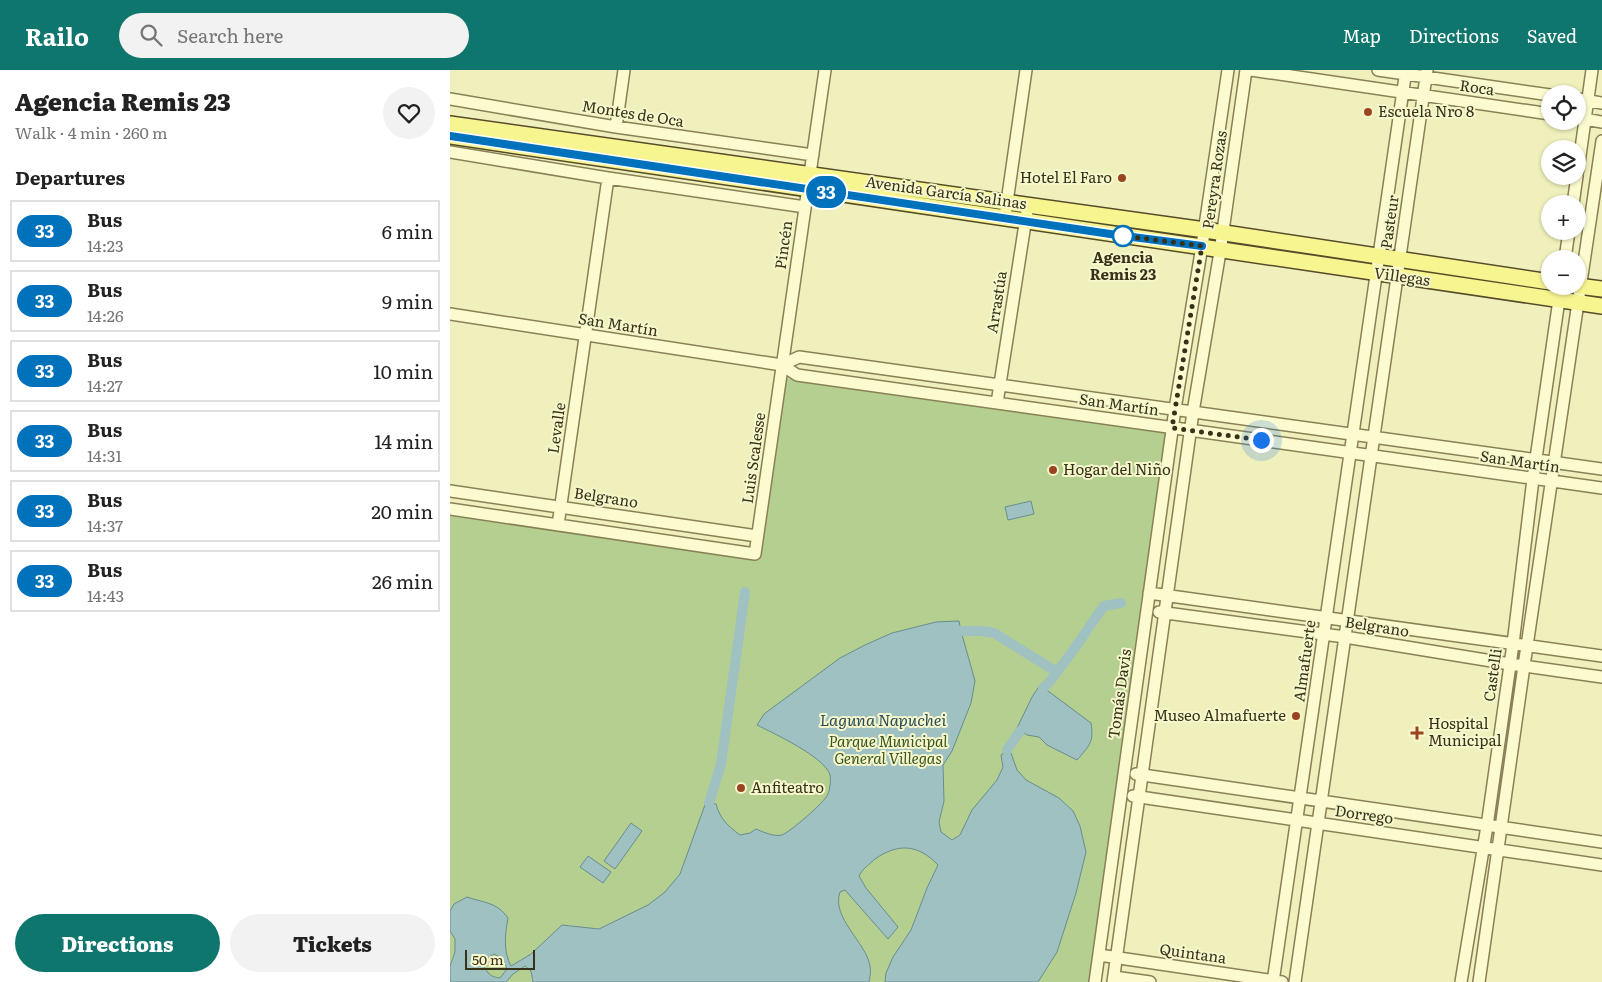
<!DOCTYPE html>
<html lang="en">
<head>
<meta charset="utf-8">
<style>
	body { margin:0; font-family:Literata,serif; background:#f2f2f2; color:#222; height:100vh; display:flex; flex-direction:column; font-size:19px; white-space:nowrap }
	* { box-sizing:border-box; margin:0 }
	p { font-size:16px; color:#767676 }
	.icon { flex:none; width:28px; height:28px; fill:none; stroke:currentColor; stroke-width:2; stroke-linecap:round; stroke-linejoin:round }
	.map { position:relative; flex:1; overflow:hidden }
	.panel { display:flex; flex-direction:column; background:#fff; width:450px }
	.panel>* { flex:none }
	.badge { padding:0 10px; border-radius:16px; font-size:18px; line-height:32px }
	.buttons { position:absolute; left:1091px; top:15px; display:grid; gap:10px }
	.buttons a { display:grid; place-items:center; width:45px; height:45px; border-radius:50%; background:#fff; box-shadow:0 1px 4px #0004; font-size:25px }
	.scale { position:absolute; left:15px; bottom:12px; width:70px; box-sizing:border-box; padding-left:5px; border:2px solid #37311a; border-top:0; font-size:14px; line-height:18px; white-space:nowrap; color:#37311a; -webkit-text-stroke:4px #f7f7cc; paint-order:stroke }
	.you { position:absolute; width:25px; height:25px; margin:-12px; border:4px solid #fff; border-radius:50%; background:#1a73e8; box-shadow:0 0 0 8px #1a73e833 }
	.map>.badge { position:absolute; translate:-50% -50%; box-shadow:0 0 0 2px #fff }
	h2 { padding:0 15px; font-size:19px; line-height:45px }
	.round { display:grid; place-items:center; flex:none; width:52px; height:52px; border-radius:26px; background:#f2f2f2 }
	.overview { display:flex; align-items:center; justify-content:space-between; height:85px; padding:0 15px }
	h1 { font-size:24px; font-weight:800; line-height:38px }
	.primary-button { display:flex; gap:10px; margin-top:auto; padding:10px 15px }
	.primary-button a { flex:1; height:58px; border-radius:30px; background:#0f766e; color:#fff; font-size:20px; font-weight:800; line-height:58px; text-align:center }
	.primary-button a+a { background:#f2f2f2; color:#222 }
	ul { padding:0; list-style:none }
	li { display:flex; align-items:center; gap:15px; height:62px; margin:0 10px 8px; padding:0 5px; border:2px solid #e0e0e0; border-radius:0px }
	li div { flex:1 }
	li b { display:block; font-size:19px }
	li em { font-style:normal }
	li .badge { min-width:55px; font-weight:700; text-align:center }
	header { display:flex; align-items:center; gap:30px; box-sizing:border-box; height:70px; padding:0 25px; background:#0f766e; color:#fff }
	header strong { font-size:24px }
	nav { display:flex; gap:28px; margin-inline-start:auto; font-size:18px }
	.search { width:350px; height:45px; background:#f2f2f2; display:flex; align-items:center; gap:12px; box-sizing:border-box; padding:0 18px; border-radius:28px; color:#767676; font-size:19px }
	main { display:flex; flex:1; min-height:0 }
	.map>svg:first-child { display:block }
	.green { fill:#b5cf90 }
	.water { fill:#a0c1c1; stroke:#678d8f; fill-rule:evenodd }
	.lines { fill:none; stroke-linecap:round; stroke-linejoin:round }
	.canal { stroke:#a0c1c1; stroke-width:10 }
	.minor-casing { stroke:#898055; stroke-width:14 }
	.major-casing { stroke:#564b2a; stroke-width:18 }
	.minor { stroke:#fbfbcf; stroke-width:11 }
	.major { stroke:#f7f590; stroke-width:15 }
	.line-casing { stroke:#fff; stroke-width:11 }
	.line { stroke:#0072bc; stroke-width:8 }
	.walk { stroke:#37311a; stroke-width:5; stroke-dasharray:0 9 }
	.poi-dot { fill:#9b4421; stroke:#f7f7cc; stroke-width:2 }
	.stop-dot { fill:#fff; stroke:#0072bc; stroke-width:2.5 }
	.labels { text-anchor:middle; stroke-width:4; stroke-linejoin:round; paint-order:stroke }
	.street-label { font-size:15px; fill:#37311a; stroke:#f7f7cc }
	.poi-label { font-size:15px; fill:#37311a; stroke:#f7f7cc; text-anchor:start }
	.stop-label { font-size:15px; font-weight:bold; fill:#37311a; stroke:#f7f7cc }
	.park-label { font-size:15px; font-style:italic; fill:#385520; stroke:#f7f7cc }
	.water-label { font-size:16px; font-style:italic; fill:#294d58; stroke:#f7f7cc }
</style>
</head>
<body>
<header>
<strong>Railo</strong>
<div class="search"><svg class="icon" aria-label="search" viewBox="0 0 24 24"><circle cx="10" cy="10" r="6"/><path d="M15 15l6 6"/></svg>Search here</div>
<nav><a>Map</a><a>Directions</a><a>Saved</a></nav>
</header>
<main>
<section class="panel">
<div class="overview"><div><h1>Agencia Remis 23</h1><p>Walk · 4 min · 260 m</p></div><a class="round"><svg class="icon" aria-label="heart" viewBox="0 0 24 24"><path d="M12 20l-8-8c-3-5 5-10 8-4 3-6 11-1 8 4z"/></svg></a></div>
<h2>Departures</h2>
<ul>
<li><span class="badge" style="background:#0072bc;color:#fff">33</span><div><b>Bus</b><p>14:23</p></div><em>6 min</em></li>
<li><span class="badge" style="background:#0072bc;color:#fff">33</span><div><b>Bus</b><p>14:26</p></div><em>9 min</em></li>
<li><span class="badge" style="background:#0072bc;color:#fff">33</span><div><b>Bus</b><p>14:27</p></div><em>10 min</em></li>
<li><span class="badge" style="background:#0072bc;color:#fff">33</span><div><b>Bus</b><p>14:31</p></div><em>14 min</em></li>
<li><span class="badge" style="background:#0072bc;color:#fff">33</span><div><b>Bus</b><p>14:37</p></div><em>20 min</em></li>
<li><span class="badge" style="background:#0072bc;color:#fff">33</span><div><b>Bus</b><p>14:43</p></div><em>26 min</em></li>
</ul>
<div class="primary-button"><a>Directions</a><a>Tickets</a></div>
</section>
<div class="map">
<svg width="1152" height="912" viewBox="0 0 1152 912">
	<rect width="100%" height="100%" fill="#f0f0bc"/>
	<path class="green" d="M 334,308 L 717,361 L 639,912 L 0,912 L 0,444 L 307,488 Z"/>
	<path class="water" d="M 581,431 L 584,444 L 558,450 L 555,437 Z
		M 509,551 L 511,561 L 525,611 L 521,633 L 502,681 L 493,695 L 494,731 L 489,752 L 491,762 L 502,770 L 510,765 L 522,740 L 547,710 L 553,697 L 551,685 L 557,680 L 561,683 L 567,700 L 576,710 L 609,728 L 623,741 L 630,756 L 636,782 L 626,823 L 607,882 L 588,912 L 435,912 L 436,903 L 443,887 L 461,860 L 477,818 L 488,795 C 468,774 448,773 425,789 C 419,795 413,798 409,806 L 416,818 L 448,857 L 438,869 L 395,820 L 390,822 C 381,848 416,872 420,896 C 421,901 420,907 419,912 L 83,912 L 81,901 L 75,896 L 63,904 L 56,912 L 0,912 L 0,896 L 5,882 L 5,869 L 0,861 L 0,841 L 4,834 L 17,827 C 34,833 47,832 58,848 C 55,865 53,881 61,896 L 81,884 L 112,855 L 149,859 L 198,835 L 215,822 L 230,804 L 256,732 L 266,734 C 270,749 278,756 290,765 L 300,763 L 306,759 C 313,762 324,767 332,765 C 340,762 375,732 378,724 C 380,720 381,709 380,705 C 375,687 323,663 307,655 L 314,644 L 390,588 L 415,575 L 442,563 L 486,552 ZM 44,884 L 52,888 L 57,899 L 50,908 C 40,907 37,903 33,894 L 37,888 Z
		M 590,615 L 641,653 C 644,672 640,675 627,690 L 597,675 L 589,667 L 577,665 L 567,658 L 582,627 Z
		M 181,753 L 192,761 L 165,799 L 154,791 Z
		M 138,786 L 161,802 L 153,813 L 130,797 Z"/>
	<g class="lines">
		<path class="canal" d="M 511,561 L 532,561 L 544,563 L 607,602
			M 593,618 C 600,613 603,607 608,600 C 625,580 638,557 654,536 L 671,533
			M 557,680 L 570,661
			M 259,733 L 271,694 L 295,522"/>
		<g class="minor-casing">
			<path id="minor" d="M 801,0 L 1100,44
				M 928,0 L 1100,25
				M 0,29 L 166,57 L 363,85
				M 1128,29 L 1152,33
				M 1129,48 L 1152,52
				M 166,57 L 174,0
				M 0,82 L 158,108 L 355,137
				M 1128,100 L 1142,0
				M 1123,134 L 1127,106
				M 556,139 L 576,0
				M 1115,189 L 1119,161
				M 0,244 L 332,295 L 347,305 L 1152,418
				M 332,295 L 349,287 L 1152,399
				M 547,333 L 578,135
				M 0,421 L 307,466
				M 0,439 L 305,484 L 375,0
				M 108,455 L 158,108
				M 699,523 L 1152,586
				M 709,542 L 895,567 L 1060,594 L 1152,607
				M 686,704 L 1152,772
				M 683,726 L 1152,795
				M 649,885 L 832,912
				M 664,907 L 700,912
				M 645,912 L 725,339 L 752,176 L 778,0
				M 663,912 L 743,342 L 770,182 L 796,0
				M 823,912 L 956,0
				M 845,912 L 977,0
				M 1011,912 L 1037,756 L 1063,574 L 1083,409 L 1111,216
				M 1029,912 L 1074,596 L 1152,71"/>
		</g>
		<g class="major-casing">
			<path id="major" d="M 0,54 L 755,160 L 1100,212
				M 0,66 L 1152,236
				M 1128,216 L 1152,219"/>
		</g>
		<use href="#minor" class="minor"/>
		<use href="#major" class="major"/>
	</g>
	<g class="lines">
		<g class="line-casing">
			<path id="line" d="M 0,66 L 667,165 L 752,176"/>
		</g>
		<use href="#line" class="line"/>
		<path class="walk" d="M 673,166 L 667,165 L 752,176 L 722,358 L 811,370"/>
	</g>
	<g class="poi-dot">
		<circle cx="918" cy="42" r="5"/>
		<circle cx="672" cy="108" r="5"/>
		<circle cx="603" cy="400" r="5"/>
		<circle cx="846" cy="646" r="5"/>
		<path d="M964.5 655.5h5v5h5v5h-5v5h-5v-5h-5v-5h5z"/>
		<circle cx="291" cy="718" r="5"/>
	</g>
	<circle class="stop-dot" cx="673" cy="166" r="10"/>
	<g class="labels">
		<g class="street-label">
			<text transform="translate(1027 18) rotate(8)" y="5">Roca</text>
			<text transform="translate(183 44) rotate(9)" y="5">Montes de Oca</text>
			<text transform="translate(765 110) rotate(-82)" y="5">Pereyra Rozas</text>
			<text transform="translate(496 123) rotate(8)" y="5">Avenida García Salinas</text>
			<text transform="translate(940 152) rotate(-82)" y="5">Pasteur</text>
			<text transform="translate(334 175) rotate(-82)" y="5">Pincén</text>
			<text transform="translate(952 207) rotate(8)" y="5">Villegas</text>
			<text transform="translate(547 232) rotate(-81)" y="5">Arrastúa</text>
			<text transform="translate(168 255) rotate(9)" y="5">San Martín</text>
			<text transform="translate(669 335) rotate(8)" y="5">San Martín</text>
			<text transform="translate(107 358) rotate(-82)" y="5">Levalle</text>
			<text transform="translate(304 388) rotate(-82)" y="5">Luis Scalesse</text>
			<text transform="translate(1070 392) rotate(8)" y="5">San Martín</text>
			<text transform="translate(156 428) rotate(9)" y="5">Belgrano</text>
			<text transform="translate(927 557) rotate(9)" y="5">Belgrano</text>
			<text transform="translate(855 591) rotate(-82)" y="5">Almafuerte</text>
			<text transform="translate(1043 605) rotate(-82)" y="5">Castelli</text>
			<text transform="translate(670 624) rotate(-82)" y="5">Tomás Davis</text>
			<text transform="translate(914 745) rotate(8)" y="5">Dorrego</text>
			<text transform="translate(743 884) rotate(8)" y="5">Quintana</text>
		</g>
		<g class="poi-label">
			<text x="928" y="47">Escuela Nro 8</text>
			<text x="662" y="113" text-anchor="end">Hotel El Faro</text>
			<text x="613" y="405">Hogar del Niño</text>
			<text x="836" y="651" text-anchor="end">Museo Almafuerte</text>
			<text x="978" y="659">Hospital<tspan x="978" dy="17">Municipal</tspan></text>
			<text x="301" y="723">Anfiteatro</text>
		</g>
		<g class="stop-label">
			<text x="673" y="193">Agencia<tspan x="673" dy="17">Remis 23</tspan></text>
		</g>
		<g class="park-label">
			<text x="438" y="677">Parque Municipal<tspan x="438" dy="17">General Villegas</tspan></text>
		</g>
		<g class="water-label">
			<text x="433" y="656">Laguna Napuchei</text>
		</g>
	</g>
</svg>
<div class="buttons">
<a><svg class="icon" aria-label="locate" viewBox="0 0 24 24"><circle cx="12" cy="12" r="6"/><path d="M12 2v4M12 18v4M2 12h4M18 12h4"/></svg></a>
<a><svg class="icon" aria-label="layers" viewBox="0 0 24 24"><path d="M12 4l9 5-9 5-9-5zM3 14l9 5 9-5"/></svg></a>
<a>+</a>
<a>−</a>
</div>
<div class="scale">50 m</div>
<div class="you" style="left:811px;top:370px"></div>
<b class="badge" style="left:376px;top:122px;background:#0072bc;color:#fff">33</b>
</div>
</main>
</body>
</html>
